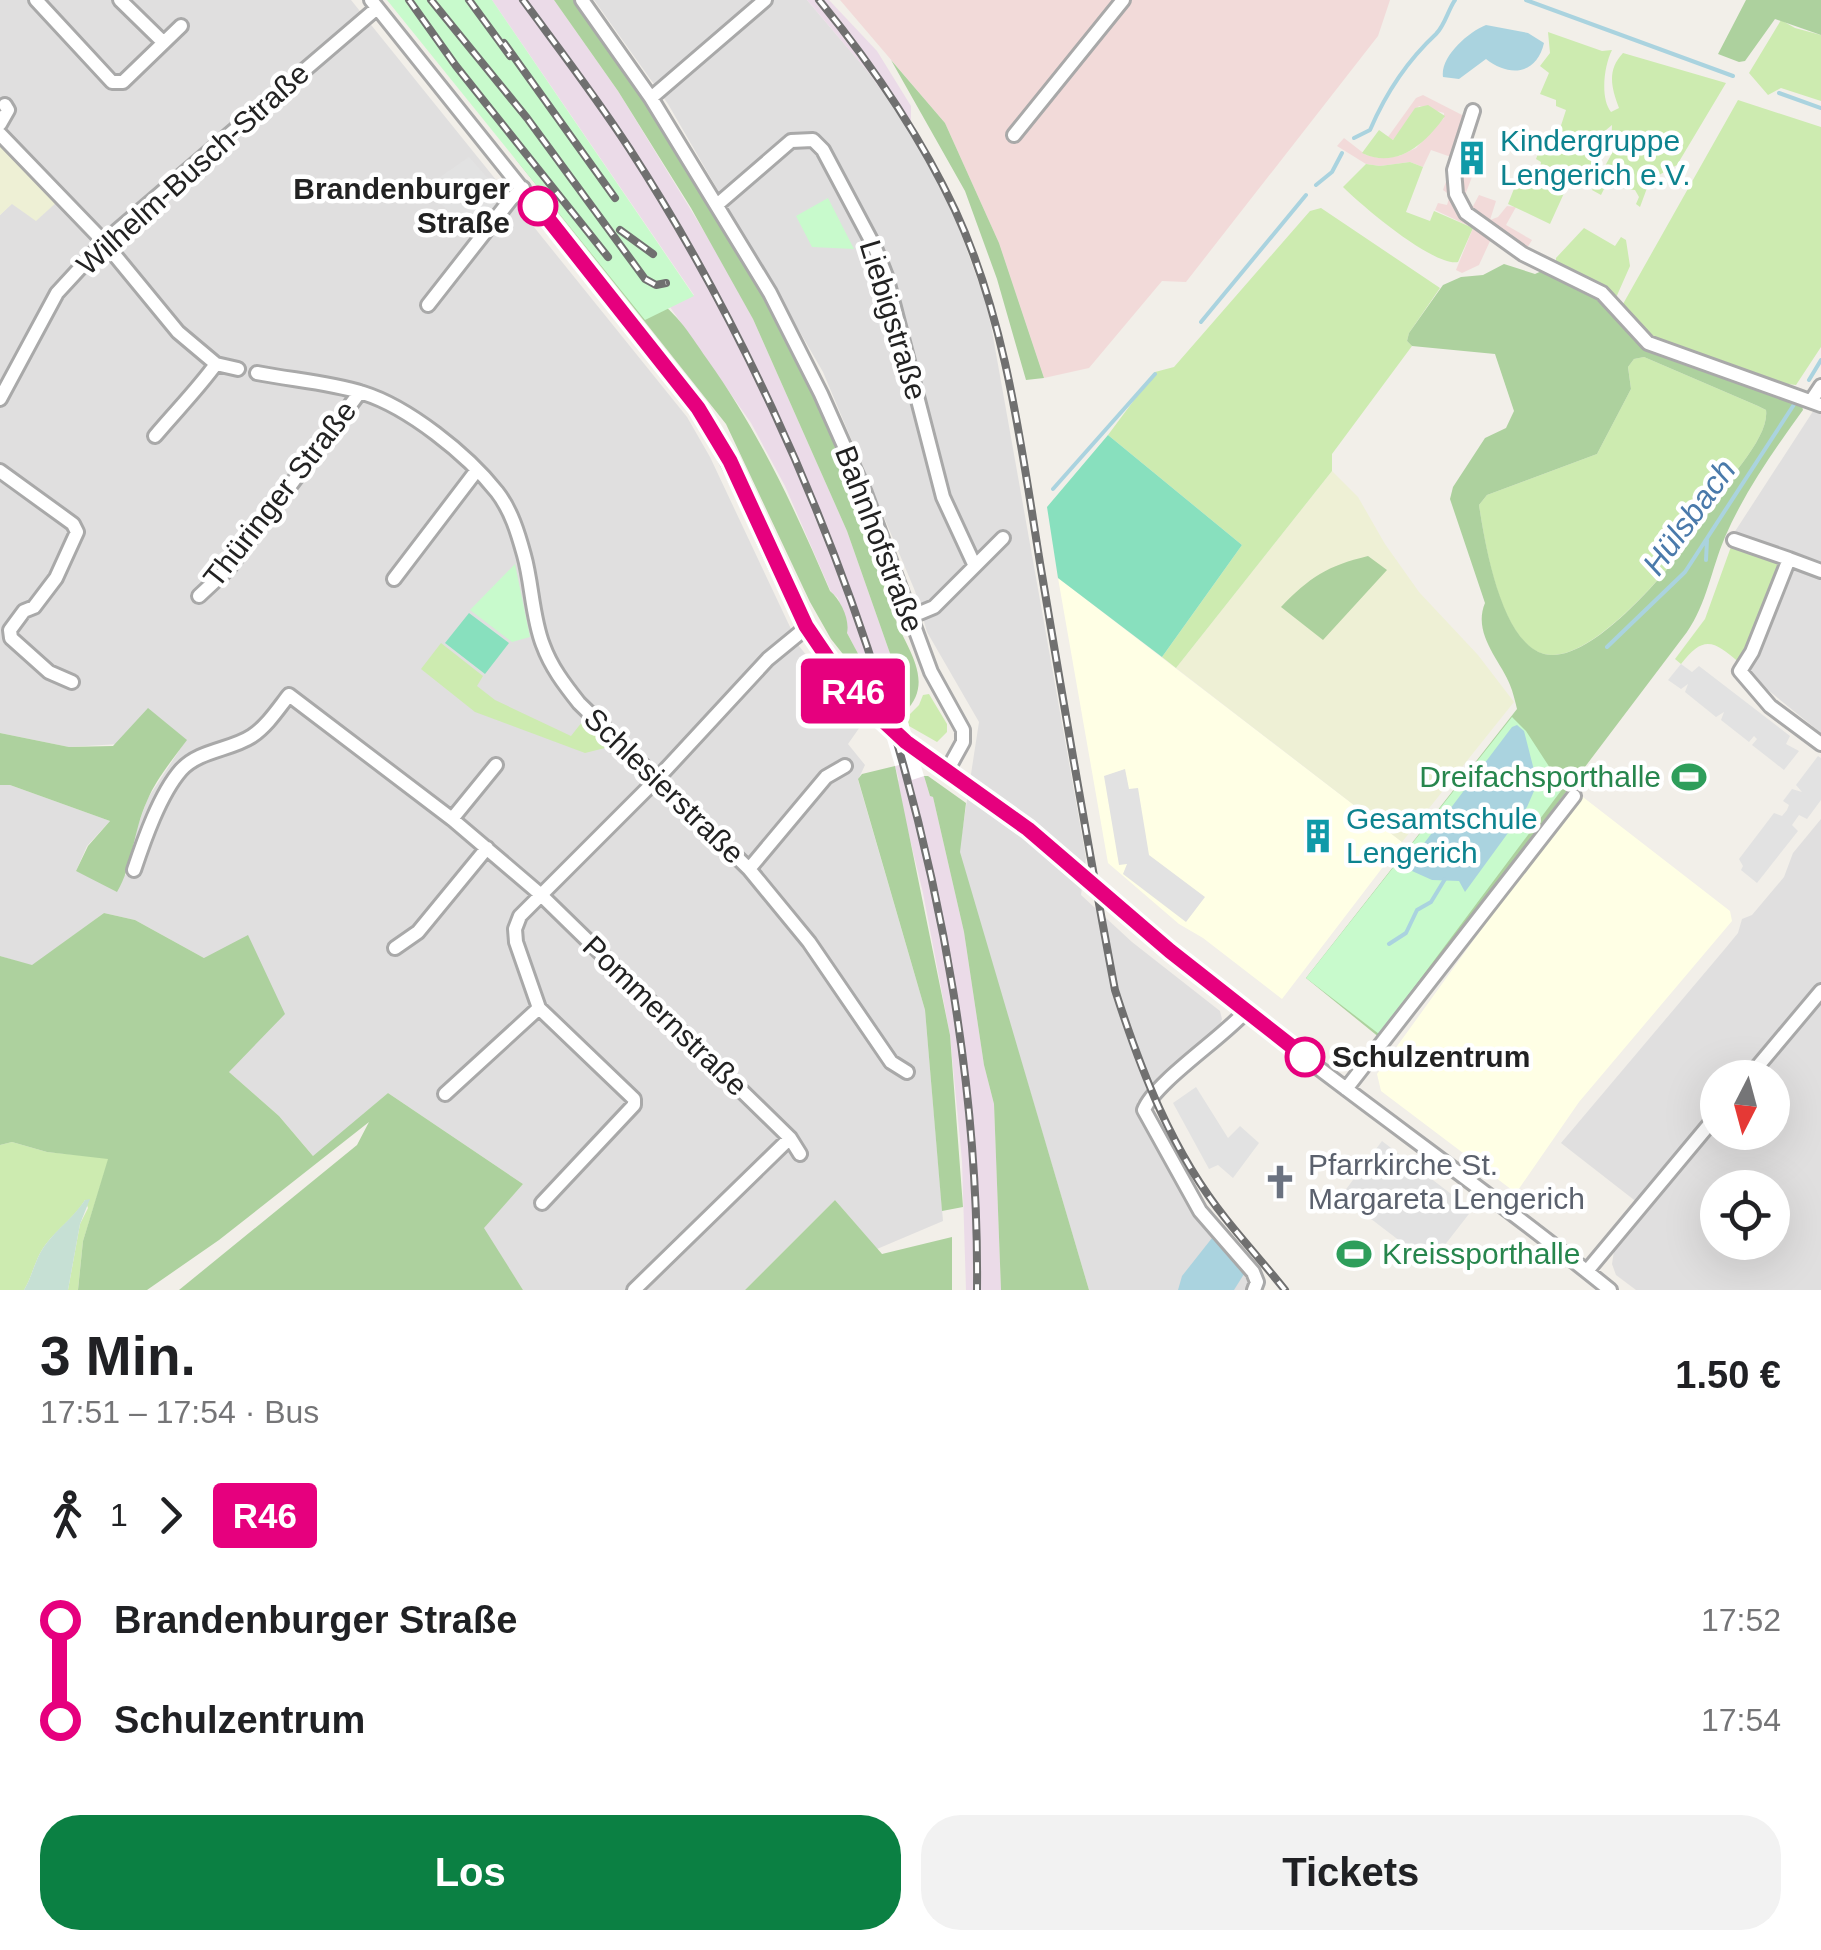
<!DOCTYPE html>
<html lang="de">
<head>
<meta charset="utf-8">
<style>
	body { margin:0; font-family:Arial,sans-serif; background:#f2f2f2; color:#202124; height:100vh; display:flex; flex-direction:column; font-size:38px; white-space:nowrap }
	* { box-sizing:border-box; margin:0 }
	p { font-size:32px; color:#757577 }
	.icon { flex:none; width:55px; height:55px; fill:none; stroke:currentColor; stroke-width:2; stroke-linecap:round; stroke-linejoin:round }
	.map { position:relative; height:1290px; overflow:hidden }
	.drawer { display:flex; flex-direction:column; background:#fff; flex:1 }
	.drawer>* { flex:none }
	.badge { padding:0 20px; border-radius:8px; font-size:35px; line-height:65px }
	.needle { width:65px; rotate:186deg }
	.buttons { position:absolute; left:1700px; top:1060px; display:grid; gap:20px }
	.buttons a { display:grid; place-items:center; width:90px; height:90px; border-radius:50%; background:#fff; box-shadow:0 10px 40px #0002; font-size:50px }
	.map>.badge { position:absolute; translate:-50% -50%; box-shadow:0 0 0 5px #fff }
	.legs { display:flex; align-items:center; gap:15px; height:110px; padding:0 40px; font-size:32px }
	.legs p { margin-inline-start:auto }
	.summary { display:flex; align-items:center; justify-content:space-between; height:170px; padding:0 40px }
	h1 { font-size:55px; font-weight:600; line-height:75px }
	.button { display:flex; gap:20px; margin-top:auto; padding:20px 40px }
	.button a { flex:1; height:115px; border-radius:40px; background:#0b8043; color:#fff; font-size:40px; font-weight:600; line-height:115px; text-align:center }
	.button a+a { background:#f2f2f2; color:#202124 }
	ul { padding:0 40px; list-style:none }
	li { display:flex; align-items:center; gap:35px; height:100px; font-size:38px }
	li i { display:grid; place-items:center; width:15px; height:100%; margin:0 12px; background:currentColor }
	li i::after { content:''; width:25px; height:25px; margin:-12px; border:8px solid; border-radius:50%; background:#fff }
	li p { margin-inline-start:auto }
	li:first-child i { background:linear-gradient(#0000 50%,currentColor 0) }
	li:last-child i { background:linear-gradient(currentColor 50%,#0000 0) }
	.map>svg:first-child { display:block }
	.residential { fill:#e0dfdf; fill-rule:evenodd }
	.commercial { fill:#f2dad9 }
	.industrial { fill:#ebdbe8 }
	.education { fill:#ffffe5 }
	.farmland { fill:#eef0d5 }
	.grass { fill:#cdebb0 }
	.forest { fill:#add19e; fill-rule:evenodd }
	.wetland { fill:#c6e0d4 }
	.park { fill:#c8facc }
	.pitch { fill:#88e0be }
	.parking { fill:#e2e2e2 }
	.water { fill:#aad3df }
	.pier { fill:#fff }
	.lines { fill:none; stroke-linecap:round; stroke-linejoin:round }
	.stream { stroke:#aad3df; stroke-width:4 }
	.minor-casing { stroke:#a9a9a9; stroke-width:18 }
	.minor { stroke:#fff; stroke-width:12 }
	.rail-casing { stroke:#707070; stroke-width:8 }
	.rail { stroke:#fff; stroke-width:4; stroke-dasharray:11; stroke-linecap:butt }
	.line-1-casing { stroke:#fff; stroke-width:22 }
	.line-1 { stroke:#e6007e; stroke-width:15 }
	.stop-1-dot { fill:#fff; stroke:#e6007e; stroke-width:5 }
	.labels { text-anchor:middle; stroke-width:9; stroke-linejoin:round; paint-order:stroke }
	.culture-label { font-size:30px; fill:#0d838f; stroke:#fff; text-anchor:start }
	.street-label { font-size:30px; fill:#222; stroke:#fff }
	.stop-label { font-size:30px; font-weight:bold; fill:#222; stroke:#fff; text-anchor:end }
	.leisure-label { font-size:30px; fill:#27864d; stroke:#fff; text-anchor:end }
	.worship-label { font-size:30px; fill:#5b616d; stroke:#fff; text-anchor:start }
	.water-label { font-size:32px; font-style:italic; fill:#4a7aab; stroke:#fff }
</style>
</head>
<body>
<div class="map">
<svg width="1821" height="1290" viewBox="0 0 1821 1290">
	<rect width="100%" height="100%" fill="#f2efe9"/>
	<path class="residential" d="M 0,0 L 351,0 L 687,417 L 710,457 L 799,646 L 862,724 L 848,744 L 865,765 L 858,780 L 925,1010 L 943,1221 L 877,1249 L 835,1200 L 745,1290 L 523,1290 L 483,1228 L 523,1184 L 388,1093 L 314,1157 L 279,1116 L 229,1072 L 204,958 L 135,920 L 104,913 L 32,966 L 0,956 L 0,785 L 10,785 L 110,821 L 87,846 L 76,871 L 127,875 L 130,846 L 148,798 L 186,740 L 69,747 L 0,733 L 0,215 L 11,204 L 0,142 Z
		M 594,0 L 807,0 L 869,73 L 911,132 L 954,214 L 986,303 L 992,331 L 1086,858 L 1081,895 L 1132,942 L 1220,1011 L 1222,1019 L 1219,1027 L 1137,1102 L 1196,1212 L 1260,1290 L 1089,1290 L 959,852 L 979,722 L 927,632 L 915,591 L 823,372 L 668,104 Z
		M 1821,399 L 1821,733 L 1747,673 L 1793,558 L 1732,536 Z
		M 1821,819 L 1821,1290 L 1636,1290 L 1616,1275 L 1612,1264 L 1614,1251 L 1647,1210 L 1561,1143 L 1724,950 L 1738,933 L 1742,919 L 1752,915 L 1784,877 L 1793,853 ZM 1718,1078 L 1772,1078 L 1772,1132 L 1718,1132 ZM 1718,1188 L 1772,1188 L 1772,1242 L 1718,1242 Z"/>
	<path class="commercial" d="M 840,0 L 1390,0 L 1378,36 L 1186,282 L 1162,281 L 1089,368 L 1044,378 L 999,243 L 945,123 Z
		M 1423,95 L 1466,117 L 1469,134 L 1473,136 L 1469,136 L 1458,171 L 1472,177 L 1465,195 L 1466,201 L 1472,208 L 1479,195 L 1496,201 L 1490,220 L 1498,217 L 1507,206 L 1516,207 L 1506,225 L 1532,240 L 1521,258 L 1491,239 L 1479,265 L 1462,273 L 1456,270 L 1473,228 L 1435,210 L 1438,203 L 1447,205 L 1450,195 L 1443,190 L 1453,162 L 1451,157 L 1431,150 L 1423,167 L 1410,162 L 1380,166 L 1366,164 L 1337,146 L 1344,138 L 1366,155 L 1379,158 L 1399,156 L 1416,148 L 1444,118 L 1444,113 L 1419,106 L 1393,140 L 1388,137 L 1416,98 Z"/>
	<path class="industrial" d="M 492,0 L 554,0 L 618,91 L 721,259 L 753,319 L 847,531 L 893,662 L 902,702 L 890,706 L 885,689 L 873,692 L 863,663 L 847,633 L 838,598 L 831,592 L 785,486 L 751,423 L 670,307 L 694,295 Z
		M 807,0 L 829,0 L 877,51 L 911,106 L 911,132 L 869,73 Z
		M 907,762 L 912,779 L 924,776 L 930,796 L 933,797 L 964,932 L 984,1065 L 994,1104 L 1001,1290 L 966,1290 L 962,1161 L 950,1035 L 923,893 L 896,782 L 899,780 L 895,766 Z"/>
	<path class="education" d="M 1058,578 L 1402,842 L 1282,999 L 1203,938 L 1179,924 L 1108,863 Z
		M 1579,794 L 1730,911 L 1732,921 L 1579,1102 L 1516,1193 L 1381,1091 L 1377,1074 Z"/>
	<path class="farmland" d="M 0,142 L 58,201 L 36,221 L 12,204 L 0,215 Z
		M 1332,471 L 1358,497 L 1385,544 L 1419,592 L 1478,655 L 1514,702 L 1402,842 L 1176,668 Z"/>
	<path class="grass" d="M 1781,20 L 1795,28 L 1821,35 L 1821,101 L 1781,88 L 1768,95 L 1749,73 Z
		M 1548,32 L 1602,51 L 1612,50 C 1604,66 1600,98 1611,112 L 1619,108 C 1611,87 1607,70 1623,53 L 1726,83 L 1677,165 L 1650,180 L 1640,207 L 1636,204 L 1639,197 L 1635,190 L 1624,189 L 1617,177 L 1609,179 L 1601,195 L 1592,190 L 1611,155 L 1612,125 L 1594,140 L 1593,165 L 1584,185 L 1540,169 L 1541,162 L 1536,159 L 1541,146 L 1548,149 L 1551,143 L 1555,144 L 1566,110 L 1556,106 L 1556,100 L 1540,94 L 1549,73 L 1540,66 L 1550,53 Z
		M 1738,100 L 1821,127 L 1821,347 L 1796,385 L 1778,383 L 1647,336 L 1636,327 L 1623,304 Z
		M 1428,105 L 1445,116 C 1426,143 1397,170 1362,153 L 1379,130 L 1393,140 L 1415,108 Z
		M 1410,162 L 1423,167 L 1406,212 L 1430,221 L 1434,211 L 1473,228 L 1458,262 C 1434,267 1362,206 1343,187 L 1366,164 L 1380,166 Z
		M 1531,170 L 1565,191 L 1550,224 L 1508,204 L 1517,181 L 1526,181 Z
		M 1321,208 L 1440,288 L 1409,333 L 1407,341 L 1412,346 L 1332,454 L 1332,471 L 1176,668 L 1162,657 L 1242,545 L 1108,435 L 1155,372 L 1174,367 L 1310,211 Z
		M 1584,228 L 1615,246 L 1621,237 L 1626,240 L 1630,266 L 1615,300 L 1556,263 L 1556,258 Z
		M 1644,357 L 1758,406 L 1766,410 C 1770,438 1724,484 1708,506 C 1701,516 1699,531 1691,540 C 1666,572 1589,666 1544,654 C 1500,642 1485,544 1479,505 L 1487,495 L 1597,454 L 1631,389 L 1628,367 L 1634,359 Z
		M 1732,544 L 1777,561 L 1780,568 L 1750,650 L 1740,663 C 1714,641 1704,634 1681,664 L 1675,659 L 1705,619 Z
		M 441,643 L 483,676 L 477,686 L 495,700 L 571,736 L 582,722 L 609,747 L 585,753 L 475,712 L 421,669 Z
		M 929,694 L 947,724 L 947,732 L 937,742 L 909,726 L 907,717 L 919,705 L 923,695 Z
		M 12,1142 L 47,1152 L 109,1158 L 83,1241 L 78,1290 L 68,1290 L 80,1224 L 88,1208 L 85,1200 C 74,1218 58,1228 46,1244 C 35,1258 33,1275 24,1290 L 0,1290 L 0,1145 Z"/>
	<path class="forest" d="M 554,0 L 574,0 C 676,143 769,289 838,451 C 851,481 867,511 877,542 C 884,564 886,587 892,609 C 902,645 938,679 905,712 L 893,662 L 847,531 L 753,319 L 691,208 L 618,91 Z
		M 1746,0 L 1821,0 L 1821,35 L 1775,19 L 1745,61 L 1739,62 L 1718,54 Z
		M 891,60 L 945,123 L 999,243 L 1044,378 L 1026,380 L 997,279 L 965,191 Z
		M 514,157 L 646,292 C 676,311 687,330 707,359 C 759,432 795,509 830,591 C 841,600 850,620 847,633 L 863,663 L 873,692 L 831,639 L 810,602 L 726,424 Z
		M 1504,264 L 1535,274 L 1546,269 L 1601,298 L 1643,348 L 1802,406 L 1803,410 C 1774,450 1745,491 1725,537 C 1711,570 1707,603 1687,632 L 1380,1038 L 1306,978 L 1517,709 C 1515,701 1513,692 1510,685 C 1501,661 1472,634 1485,603 L 1450,499 L 1453,487 L 1485,438 L 1506,428 L 1514,411 L 1495,354 L 1412,346 L 1407,341 L 1409,333 L 1443,285 L 1461,277 L 1483,275 ZM 1644,357 L 1758,406 L 1766,410 C 1770,438 1724,484 1708,506 C 1701,516 1699,531 1691,540 C 1666,572 1590,666 1544,654 C 1501,642 1485,544 1479,505 L 1487,495 L 1597,454 L 1631,389 L 1628,367 L 1634,359 Z
		M 1368,556 L 1387,570 L 1323,640 L 1281,607 C 1310,577 1327,566 1368,556 Z
		M 148,708 L 187,740 C 173,759 156,779 147,801 C 133,831 133,866 117,892 L 76,871 L 88,846 L 110,821 L 10,785 L 0,785 L 0,733 L 69,747 L 113,746 Z
		M 895,766 L 950,1035 L 963,1207 L 942,1211 L 925,1010 L 858,779 L 862,774 Z
		M 924,776 L 928,776 L 966,803 L 960,852 L 1089,1290 L 1001,1290 L 994,1104 L 984,1065 L 964,932 L 933,797 L 930,796 Z
		M 104,913 L 135,920 L 204,958 L 248,935 L 285,1014 L 229,1072 L 279,1116 L 313,1156 L 388,1093 L 523,1184 L 484,1228 L 523,1290 L 179,1290 L 357,1145 L 369,1122 L 219,1240 L 147,1290 L 78,1290 L 83,1241 L 108,1159 L 47,1152 L 12,1142 L 0,1145 L 0,956 L 32,965 Z
		M 835,1200 L 882,1254 L 952,1237 L 952,1290 L 745,1290 Z"/>
	<path class="wetland" d="M 90,1199 L 80,1224 L 68,1290 L 24,1290 C 33,1275 35,1258 46,1244 C 58,1228 74,1217 85,1200 Z"/>
	<path class="park" d="M 387,0 L 492,0 L 694,296 L 645,320 Z
		M 828,198 L 854,249 L 812,247 L 796,216 Z
		M 515,564 L 530,637 L 512,642 L 470,610 Z
		M 1512,717 L 1526,731 L 1563,788 L 1379,1034 L 1306,978 Z"/>
	<path class="pitch" d="M 1108,435 L 1242,545 L 1162,657 L 1058,578 L 1047,507 Z
		M 469,613 L 509,643 L 485,674 L 445,643 Z"/>
	<path class="parking" d="M 469,157 L 508,201 L 477,238 L 424,188 Z
		M 1681,664 L 1692,672 L 1699,666 L 1790,736 L 1786,744 L 1799,751 L 1784,770 L 1752,745 L 1757,739 L 1754,736 L 1749,742 L 1721,720 L 1724,712 L 1716,717 L 1685,692 L 1688,684 L 1681,689 L 1668,680 Z
		M 1818,756 L 1821,758 L 1821,800 L 1807,819 L 1799,815 L 1792,825 L 1798,831 L 1757,883 L 1741,870 L 1743,866 L 1739,859 L 1774,813 L 1782,816 L 1787,810 L 1789,805 L 1783,801 L 1792,789 L 1802,792 L 1796,785 Z
		M 1125,769 L 1129,789 L 1138,788 L 1149,855 L 1205,897 L 1186,922 L 1123,874 L 1127,864 L 1119,865 L 1104,776 Z
		M 1196,1087 L 1228,1138 L 1240,1126 L 1259,1143 L 1233,1178 L 1218,1165 L 1209,1169 L 1173,1103 Z
		M 1382,1141 L 1472,1210 L 1430,1264 L 1341,1196 Z"/>
	<path class="water" d="M 1486,25 L 1528,33 L 1544,43 C 1537,74 1510,78 1486,59 L 1459,79 L 1443,77 C 1440,57 1468,32 1486,25 Z
		M 1517,725 L 1524,731 L 1536,778 L 1534,791 L 1527,807 L 1465,892 L 1459,881 L 1432,880 L 1412,871 L 1416,854 L 1512,727 Z
		M 1212,1238 L 1244,1274 L 1234,1290 L 1178,1290 L 1182,1276 Z"/>
	<path class="pier" d="M 885,688 L 890,706 L 902,702 L 924,776 L 912,780 L 907,763 L 895,766 L 873,692 Z"/>
	<g class="lines">
		<path class="stream" d="M 1526,0 L 1733,76
			M 1779,93 L 1821,108
			M 1354,138 L 1370,130 C 1385,95 1408,60 1436,34 C 1445,25 1448,10 1455,0
			M 1316,185 L 1332,172 L 1342,153
			M 1201,322 L 1306,195
			M 1809,380 L 1821,360
			M 1053,489 L 1155,374
			M 1706,560 L 1707,540
			M 1607,647 L 1685,572 L 1795,403
			M 1389,944 L 1406,933 L 1417,910 L 1431,902 L 1445,879"/>
		<g class="minor-casing">
			<path id="minor" d="M 36,0 L 112,82 L 123,82 L 181,26
				M 120,0 L 163,42
				M 371,0 L 698,409 C 753,493 778,596 840,676 C 891,741 965,777 1027,829 C 1100,888 1169,951 1242,1009 C 1363,1105 1491,1193 1610,1290
				M 582,0 L 651,98 L 770,293 L 821,394 L 865,493 L 931,672 L 963,730 L 963,742 L 947,771
				M 651,98 L 765,0
				M 1473,111 L 1454,170 L 1456,194 L 1466,213 L 1523,254 L 1602,293 L 1648,343 L 1821,405
				M 0,124 L 8,110 L 5,105
				M 0,134 L 104,242 L 178,332 L 216,364 L 238,369
				M 1014,135 L 1123,0
				M 718,204 L 791,141 L 813,140 L 823,150 L 875,248 L 886,276 L 943,497 L 974,564
				M 428,305 L 511,199 L 523,188
				M 257,373 C 292,380 329,382 363,393 C 408,407 467,454 497,492 C 511,510 518,533 524,555 C 532,583 532,617 543,645 C 551,667 564,684 579,703 L 749,869 L 809,942 L 891,1062 L 907,1072
				M 0,399 L 57,293 L 104,242 L 377,8
				M 1811,401 L 1821,386
				M 155,436 C 176,411 197,390 216,364
				M 0,471 L 73,524 L 77,532 L 56,578 L 34,607 L 24,611 L 10,630 L 11,638 L 49,672 L 72,682
				M 1734,540 L 1789,559
				M 1821,571 L 1789,559 L 1752,652 L 1740,671 L 1770,706 L 1821,744
				M 394,579 L 477,470
				M 199,596 L 228,569 L 360,392
				M 910,617 L 934,607 L 1003,538
				M 452,819 L 496,765
				M 749,869 L 826,777 L 845,766
				M 134,870 C 144,840 160,794 181,770 C 199,750 231,750 252,736 C 267,726 278,709 289,695 L 452,819 L 540,894 L 790,1138 L 800,1154
				M 395,948 L 418,932 L 487,848
				M 1245,1012 C 1222,1038 1154,1083 1144,1110 L 1200,1211 L 1253,1272 L 1257,1282 L 1254,1290
				M 1748,1078 L 1821,991
				M 1346,1089 L 1574,796
				M 445,1094 L 539,1008
				M 542,1203 L 634,1105 L 634,1099 L 539,1008 L 516,942 L 515,929 L 520,916 L 657,779 L 768,659 L 807,627
				M 1587,1271 L 1718,1114
				M 634,1290 L 790,1138"/>
		</g>
		<use href="#minor" class="minor"/>
		<g class="rail-casing">
			<path id="rail" d="M 409,0 L 456,66 L 608,257
				M 431,0 L 527,118 L 645,279 L 656,285 L 666,283
				M 469,0 L 510,56
				M 523,0 C 559,49 596,97 629,148 C 838,470 981,905 977,1290
				M 819,0 C 872,65 919,133 955,210 C 1006,320 1021,445 1040,563 C 1064,706 1088,848 1115,990 C 1141,1071 1172,1152 1226,1219 C 1245,1243 1266,1266 1285,1290
				M 504,43 L 615,198
				M 620,230 L 653,254"/>
		</g>
		<use href="#rail" class="rail"/>
	</g>
	<g class="lines">
		<g class="line-1-casing">
			<path id="line-1" d="M 538,206 L 698,408 L 730,461 L 806,626 L 840,676 L 863,702 L 906,742 L 1028,829 L 1170,951 L 1305,1057"/>
		</g>
		<use href="#line-1" class="line-1"/>
	</g>
	<defs>
		<g id="building-bare" transform="scale(2.7)"><path d="M-4-6H4V6H1V3H-1V6H-4ZM-2.5-4.3h1.7v1.8h-1.7ZM.8-4.3h1.7v1.8H.8ZM-2.5-1h1.7V.8h-1.7ZM.8-1h1.7V.8H.8Z" fill="#0f9aa8" stroke="#fff" stroke-width="2.5" paint-order="stroke"/></g>
		<g id="stadium-bare" transform="scale(2.7)"><path d="M0-5a6.5 5 0 1 0 0 10a6.5 5 0 1 0 0-10ZM-3.5-1.8h7v3.6h-7Z" fill="#2e9e5b" stroke="#fff" stroke-width="2.5" paint-order="stroke"/></g>
		<g id="church-bare" transform="scale(2.7)"><path d="M-1.2-6h2.4v3.5h3.3v2.4h-3.3V6h-2.4V-.1h-3.3v-2.4h3.3Z" fill="#6b7280" stroke="#fff" stroke-width="2.5" paint-order="stroke"/></g>
	</defs>
	<g fill-rule="evenodd">
		<use href="#building-bare" x="1472" y="158"/>
		<use href="#stadium-bare" x="1689" y="777"/>
		<use href="#building-bare" x="1318" y="836"/>
		<use href="#church-bare" x="1280" y="1182"/>
		<use href="#stadium-bare" x="1354" y="1254"/>
	</g>
	<g class="stop-1-dot">
		<circle cx="538" cy="206" r="18"/>
		<circle cx="1305" cy="1057" r="18"/>
	</g>
	<g class="labels">
		<g class="culture-label">
			<text x="1500" y="151">Kindergruppe<tspan x="1500" dy="34">Lengerich e.V.</tspan></text>
			<text x="1346" y="829">Gesamtschule<tspan x="1346" dy="34">Lengerich</tspan></text>
		</g>
		<g class="street-label">
			<text transform="translate(193 169) rotate(-42)" y="10">Wilhelm-Busch-Straße</text>
			<text transform="translate(893 320) rotate(73)" y="10">Liebigstraße</text>
			<text transform="translate(280 494) rotate(-52)" y="10">Thüringer Straße</text>
			<text transform="translate(879 539) rotate(69)" y="10">Bahnhofstraße</text>
			<text transform="translate(664 786) rotate(44)" y="10">Schlesierstraße</text>
			<text transform="translate(665 1016) rotate(44)" y="10">Pommernstraße</text>
		</g>
		<g class="stop-label">
			<text x="510" y="199">Brandenburger<tspan x="510" dy="34">Straße</tspan></text>
			<text x="1332" y="1067" text-anchor="start">Schulzentrum</text>
		</g>
		<g class="leisure-label">
			<text x="1661" y="787">Dreifachsporthalle</text>
			<text x="1382" y="1264" text-anchor="start">Kreissporthalle</text>
		</g>
		<g class="worship-label">
			<text x="1308" y="1175">Pfarrkirche St.<tspan x="1308" dy="34">Margareta Lengerich</tspan></text>
		</g>
		<g class="water-label">
			<text transform="translate(1689 517) rotate(-54)" y="11">Hülsbach</text>
		</g>
	</g>
</svg>
<div class="buttons">
<a><svg class="needle" viewBox="-14 -14 28 28"><path d="M0-13l5 13h-10z" fill="#e53935"/><path d="M0 13l5-13h-10z" fill="#757577"/></svg></a>
<a><svg class="icon" aria-label="locate" viewBox="0 0 24 24"><circle cx="12" cy="12" r="6"/><path d="M12 2v4M12 18v4M2 12h4M18 12h4"/></svg></a>
</div>
<b class="badge" style="left:853px;top:691px;background:#e6007e;color:#fff">R46</b>
</div>
<section class="drawer">
<div class="summary"><div><h1>3 Min.</h1><p>17:51 – 17:54 · Bus</p></div><b>1.50 €</b></div>
<div class="legs"><svg class="icon" aria-label="walk" viewBox="0 0 24 24"><circle cx="13" cy="4" r="2"/><path d="M13 8l-2 6 4 7M11 14l-3 7M7 12l3-4h3l4 4"/></svg>1<svg class="icon" aria-label="forward" viewBox="0 0 24 24"><path d="M9 5l7 7-7 7"/></svg><b class="badge" style="background:#e6007e;color:#fff">R46</b></div>
<ul>
<li><i style="color:#e6007e"></i><b>Brandenburger Straße</b><p>17:52</p></li>
<li><i style="color:#e6007e"></i><b>Schulzentrum</b><p>17:54</p></li>
</ul>
<div class="button"><a>Los</a><a>Tickets</a></div>
</section>
</body>
</html>
